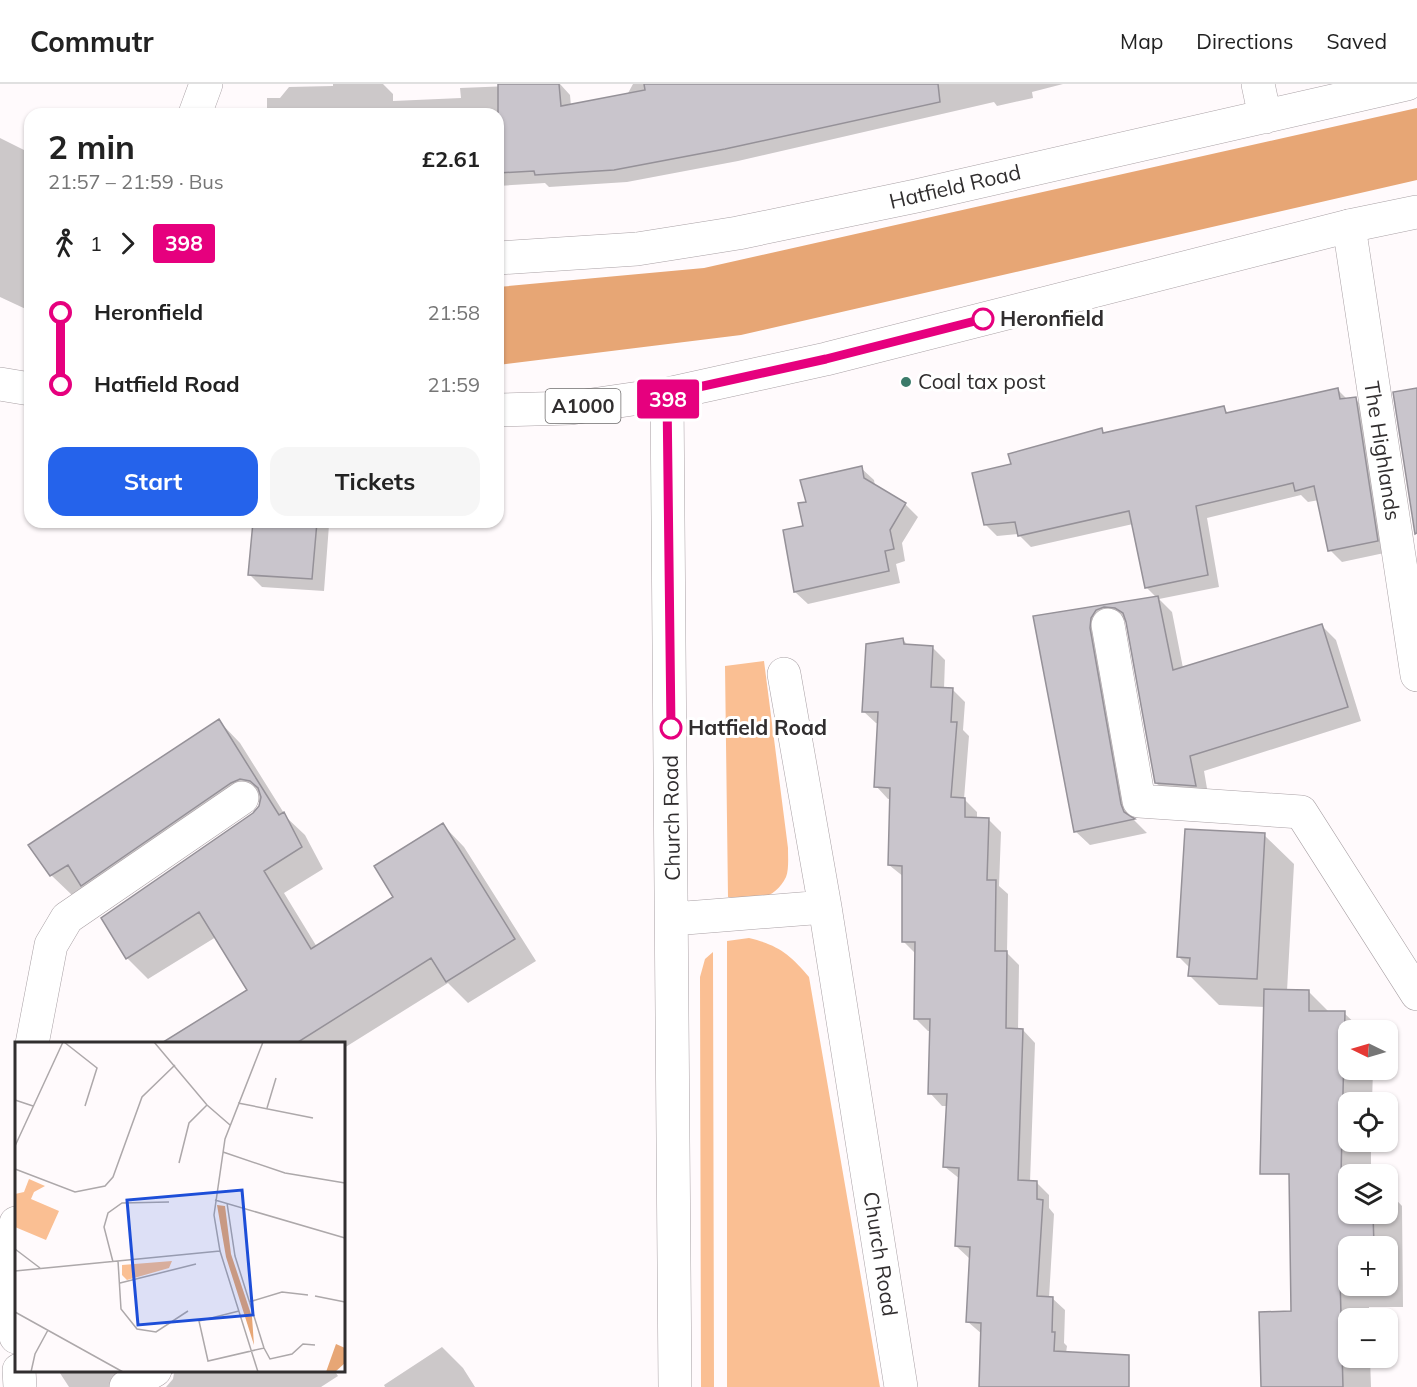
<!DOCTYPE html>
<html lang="en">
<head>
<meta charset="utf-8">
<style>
	body { margin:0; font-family:Mulish,sans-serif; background:#f6f6f6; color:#222; height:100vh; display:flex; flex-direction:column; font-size:22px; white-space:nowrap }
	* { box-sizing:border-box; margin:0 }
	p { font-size:20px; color:#767676 }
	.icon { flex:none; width:33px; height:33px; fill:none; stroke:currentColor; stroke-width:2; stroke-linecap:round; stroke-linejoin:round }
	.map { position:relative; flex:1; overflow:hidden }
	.side { position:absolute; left:24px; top:24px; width:480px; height:420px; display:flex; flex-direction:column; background:#fff; border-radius:18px; box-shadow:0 2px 4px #0004 }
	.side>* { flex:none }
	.badge { padding:0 12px; border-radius:4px; font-size:21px; line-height:39px }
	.needle { width:39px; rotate:275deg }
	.fabs { position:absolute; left:1338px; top:936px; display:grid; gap:12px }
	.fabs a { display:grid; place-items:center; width:60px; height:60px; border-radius:12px; background:#fff; box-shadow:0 2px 4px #0004; font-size:30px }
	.map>.badge { position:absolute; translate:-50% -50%; box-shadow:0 0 0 3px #fff }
	.legs { display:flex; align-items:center; gap:9px; height:66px; padding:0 24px; font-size:20px }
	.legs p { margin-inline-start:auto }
	.summary { display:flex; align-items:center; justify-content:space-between; height:102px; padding:0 24px }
	h1 { font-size:33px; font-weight:700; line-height:45px }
	.button { display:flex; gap:12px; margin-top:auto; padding:12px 24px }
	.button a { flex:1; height:69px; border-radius:18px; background:#2563eb; color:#fff; font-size:24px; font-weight:700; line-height:69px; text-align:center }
	.button a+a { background:#f6f6f6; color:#222 }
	ul { padding:0 24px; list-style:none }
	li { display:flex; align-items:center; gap:21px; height:72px; font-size:22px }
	li i { display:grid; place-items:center; width:9px; height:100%; margin:0 8px; background:currentColor }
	li i::after { content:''; width:15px; height:15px; margin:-8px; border:4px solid; border-radius:50%; background:#fff }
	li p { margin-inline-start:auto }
	li:first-child i { background:linear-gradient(#0000 50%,currentColor 0) }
	li:last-child i { background:linear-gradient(currentColor 50%,#0000 0) }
	header { display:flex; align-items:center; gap:36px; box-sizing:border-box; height:84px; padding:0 30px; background:#fff; border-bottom:2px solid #e0e0e0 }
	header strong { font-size:28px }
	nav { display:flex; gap:33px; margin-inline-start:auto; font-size:21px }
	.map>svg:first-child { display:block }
	.green { fill:#fabf93 }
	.forest { fill:#e7a675 }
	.shadow { fill:#0003; fill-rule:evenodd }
	.building { fill:#c9c5cc; stroke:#959198; stroke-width:1.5 }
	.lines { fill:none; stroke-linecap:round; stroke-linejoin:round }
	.minor-casing { stroke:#a9a1a5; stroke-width:34 }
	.major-casing { stroke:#a9a1a5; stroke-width:34 }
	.minor { stroke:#fff; stroke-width:33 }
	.major { stroke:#fff; stroke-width:33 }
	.line-1-casing { stroke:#fff; stroke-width:14 }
	.line-1 { stroke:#e6007e; stroke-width:9 }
	.stop-1-dot { fill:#fff; stroke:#e6007e; stroke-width:3 }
	.poi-dot { fill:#3b7b6a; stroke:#fff; stroke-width:2 }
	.labels { text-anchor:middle; stroke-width:6; stroke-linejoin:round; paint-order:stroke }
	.shield { fill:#fff; stroke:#6f6d6d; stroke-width:1.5 }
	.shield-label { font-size:20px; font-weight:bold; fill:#312e2f }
	.street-label { font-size:21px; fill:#312e2f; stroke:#fff }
	.stop-label { font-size:21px; font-weight:bold; fill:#312e2f; stroke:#fff; text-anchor:start }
	.poi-label { font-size:21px; fill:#312e2f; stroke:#fff; text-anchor:start }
	.inset-road { fill:none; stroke:#ada8aa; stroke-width:1.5 }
	.view { fill:#1d4ed8; fill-opacity:0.15; stroke:#1d4ed8; stroke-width:3 }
	.inset-edge { fill:none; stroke:#312e2f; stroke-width:3 }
</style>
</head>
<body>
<header>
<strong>Commutr</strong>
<nav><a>Map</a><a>Directions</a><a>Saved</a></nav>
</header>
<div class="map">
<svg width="1417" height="1303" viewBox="0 0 1417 1303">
	<rect width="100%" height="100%" fill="#fffafc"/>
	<path class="green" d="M 764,577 L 788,764 C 788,773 789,786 786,793 C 775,816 750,820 728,813 L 725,582 Z
		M 749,854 C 778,861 790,870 809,893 L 880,1303 L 727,1303 L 727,857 Z
		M 713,868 L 714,1303 L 701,1303 L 700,893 L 705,875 Z"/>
	<path class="forest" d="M 1417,24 L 1417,96 L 741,251 L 498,281 L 498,203 L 704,184 Z"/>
	<path class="shadow" d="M 333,0 L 383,0 L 393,10 L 393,17 L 461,14 L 460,4 L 560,0 L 570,11 L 571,22 L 627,11 L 633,0 L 1063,0 L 1032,8 L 1033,14 L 997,22 L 994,18 L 738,77 L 627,98 L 549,103 L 545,99 L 498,102 L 498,30 L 267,30 L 267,14 L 280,14 L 289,3 L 333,2 Z
		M 0,54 L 30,69 L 30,227 L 0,213 Z
		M 1337,305 L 1348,316 L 1355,315 L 1367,327 L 1389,468 L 1342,478 L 1330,466 L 1319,416 L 1308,418 L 1301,411 L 1207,434 L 1219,503 L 1159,515 L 1172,528 L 1183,584 L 1322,542 L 1336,556 L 1361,637 L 1204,687 L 1209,716 L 1171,713 L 1156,699 L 1128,537 L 1120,536 L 1103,560 L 1134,736 L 1147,749 L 1090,761 L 1075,747 L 1035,533 L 1156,513 L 1146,503 L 1133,440 L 1031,463 L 1018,450 L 997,452 L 985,440 L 1012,381 L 1101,346 L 1105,350 L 1223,324 L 1229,330 Z
		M 861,384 L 874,396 L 875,402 L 905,420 L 918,433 L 902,459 L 905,477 L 896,480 L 900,499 L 808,520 L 795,508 L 807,419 Z
		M 254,438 L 326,438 L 329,441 L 324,507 L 262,503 L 250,491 Z
		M 902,555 L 909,562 L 933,564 L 945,576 L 944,605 L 952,605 L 965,618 L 963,646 L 969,652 L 964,715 L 977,728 L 977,735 L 988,735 L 1001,748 L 999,802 L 1008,810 L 1007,869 L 1019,881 L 1018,946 L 1023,946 L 1035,959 L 1030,1098 L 1037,1099 L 1049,1111 L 1049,1124 L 1054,1130 L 1049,1214 L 1052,1214 L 1065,1226 L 1064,1259 L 1067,1262 L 1066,1269 L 1080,1303 L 980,1303 L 982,1250 L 968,1238 L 971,1174 L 969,1174 L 956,1162 L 960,1095 L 945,1083 L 948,1022 L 942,1022 L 930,1009 L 931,947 L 928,947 L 915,934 L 916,870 L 903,857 L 904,793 L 889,781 L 892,715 L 888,715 L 876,702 L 879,640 L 876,639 L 863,627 Z
		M 219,637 L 240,659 L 287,734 L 305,751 L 323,785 L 284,809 L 317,863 L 395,814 L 443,741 L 464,763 L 536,877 L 468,919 L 448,899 L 344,964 L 344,960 L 177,960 L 249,906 L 216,853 L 148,895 L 127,874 L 260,723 L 261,717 L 73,812 L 51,791 Z
		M 1264,751 L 1294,780 L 1287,907 L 1308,907 L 1329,928 L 1344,929 L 1362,946 L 1348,946 L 1348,986 L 1373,986 L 1372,1018 L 1348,1018 L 1348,1058 L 1371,1058 L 1371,1090 L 1348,1090 L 1348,1130 L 1388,1130 L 1388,1107 L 1402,1122 L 1403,1223 L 1369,1223 L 1369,1234 L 1348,1234 L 1348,1274 L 1370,1274 L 1371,1303 L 1263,1303 L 1292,1229 L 1289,1054 L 1265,923 L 1219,921 L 1190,892 L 1190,884 L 1179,873 ZM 1348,1162 L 1388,1162 L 1388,1202 L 1348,1202 Z
		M 442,1263 L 463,1284 L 475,1303 L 385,1303 L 384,1301 Z
		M 58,1286 L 334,1286 L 338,1292 L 321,1303 L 166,1303 L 173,1295 L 174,1289 L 146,1303 L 69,1303 Z"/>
	<path class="building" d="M 498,0 L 559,0 L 561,22 L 645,6 L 644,0 L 938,0 L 940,18 L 725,65 L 614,86 L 535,91 L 534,87 L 498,89 Z
		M 1338,304 L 1340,315 L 1356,313 L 1378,457 L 1328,467 L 1314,402 L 1295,407 L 1293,399 L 1196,422 L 1208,491 L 1145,504 L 1129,427 L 1018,452 L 1015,438 L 984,441 L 972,389 L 1011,380 L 1008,370 L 1102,344 L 1103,349 L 1224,322 L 1226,329 Z
		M 1417,304 L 1417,449 L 1415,450 L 1393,308 Z
		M 862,382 L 864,394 L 906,419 L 890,446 L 894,465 L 885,467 L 889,487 L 794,508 L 783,446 L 803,442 L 798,419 L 806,418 L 800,396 Z
		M 253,438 L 317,438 L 312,495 L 248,491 Z
		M 1158,512 L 1173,586 L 1322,540 L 1348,623 L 1190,672 L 1196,702 L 1155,699 L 1126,538 L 1123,529 L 1115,524 L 1104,523 L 1096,526 L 1091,534 L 1090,544 L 1121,720 L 1124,728 L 1135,735 L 1074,748 L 1033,532 Z
		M 903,554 L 904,560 L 933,562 L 931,603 L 953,604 L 951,638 L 957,638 L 951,713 L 965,714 L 965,733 L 989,734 L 987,796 L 996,796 L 995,867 L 1007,867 L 1006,944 L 1023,945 L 1018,1096 L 1037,1097 L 1037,1115 L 1043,1116 L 1037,1212 L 1053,1213 L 1052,1248 L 1055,1248 L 1054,1267 L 1129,1271 L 1129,1303 L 979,1303 L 981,1239 L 966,1238 L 970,1163 L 955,1162 L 959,1084 L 943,1083 L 947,1010 L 928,1010 L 930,935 L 914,935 L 915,858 L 902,858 L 902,782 L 888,781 L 890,704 L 874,703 L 878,628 L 862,628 L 866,560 Z
		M 219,635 L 279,731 L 284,728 L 302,763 L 264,787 L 311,865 L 393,813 L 374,782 L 443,739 L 515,855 L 446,898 L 431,874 L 295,960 L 160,960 L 247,906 L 199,828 L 126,875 L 101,834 L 253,729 L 259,722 L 261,713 L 258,704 L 250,697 L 240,695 L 231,699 L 81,802 L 68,781 L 50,792 L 28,761 Z
		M 1185,745 L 1265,749 L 1257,895 L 1188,892 L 1190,874 L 1177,873 Z
		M 1264,905 L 1309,906 L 1309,927 L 1345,927 L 1341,1091 L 1348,1091 L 1348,1130 L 1373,1130 L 1374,1162 L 1348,1162 L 1348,1194 L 1340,1194 L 1343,1303 L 1261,1303 L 1259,1228 L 1291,1227 L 1289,1090 L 1260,1090 Z"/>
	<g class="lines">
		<g class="minor-casing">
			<path id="minor" d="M 1258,0 L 1265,33
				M 195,30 L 206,0
				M 1349,142 L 1417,591
				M 498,174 L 637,165 L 738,149 L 916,112 L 1407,0
				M 667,310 L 675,1303
				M 1108,541 L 1139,717 L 1301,728 L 1417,910
				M 784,590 L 825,823 L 901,1303
				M 673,835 L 825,823
				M 32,960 L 51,861 L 67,834 L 242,714
				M 16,1139 L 13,1209 L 16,1253
				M 19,1286 L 20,1303
				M 126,1303 L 155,1286"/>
		</g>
		<g class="major-casing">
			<path id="major" d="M 0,300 L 30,305
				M 498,326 L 571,324 L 667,310 L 826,275 L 1349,142 L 1417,128"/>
		</g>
		<use href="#minor" class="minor"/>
		<use href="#major" class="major"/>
	</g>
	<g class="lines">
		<g class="line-1-casing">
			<path id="line-1" d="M 671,644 L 667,310 L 826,275 L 983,235"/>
		</g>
		<use href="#line-1" class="line-1"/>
	</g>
	<g class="stop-1-dot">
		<circle cx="983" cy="235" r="10"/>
		<circle cx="671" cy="644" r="10"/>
	</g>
	<circle class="poi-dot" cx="906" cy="298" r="6"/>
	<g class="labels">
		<rect class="shield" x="545.5" y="305" width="75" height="34" rx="4.5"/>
		<g class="shield-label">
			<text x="583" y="329">A1000</text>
		</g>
		<g class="street-label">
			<text transform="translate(955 103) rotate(-13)" y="7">Hatfield Road</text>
			<text transform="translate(1382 367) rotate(81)" y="7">The Highlands</text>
			<text transform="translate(672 734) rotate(-91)" y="7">Church Road</text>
			<text transform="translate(880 1170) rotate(81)" y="7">Church Road</text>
		</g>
		<g class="stop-label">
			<text x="1000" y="242">Heronfield</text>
			<text x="688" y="651">Hatfield Road</text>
		</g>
		<g class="poi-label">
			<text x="918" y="305">Coal tax post</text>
		</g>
	</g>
	<g transform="translate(15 958)">
		<rect width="330" height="330" fill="#fffafc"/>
		<path d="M 14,137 L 30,144 L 19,150 L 16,157 L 44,169 L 31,198 L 0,185 L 0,152 L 9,150 ZM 157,219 L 154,226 L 112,238 L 107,233 L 107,223 Z" fill="#fabf93"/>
		<path d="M 202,163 L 210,164 L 216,212 L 237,275 L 239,303 L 211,215 ZM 321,302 L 330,306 L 330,321 L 320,330 L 311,330 Z" fill="#e7a675"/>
		<path class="inset-road" d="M 49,0 L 82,26 L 70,64M 139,0 L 192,63 L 215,83M 0,58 L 18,64M 223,61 L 298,76M 252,66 L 261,36M 0,104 L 48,0M 208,110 L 270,131 L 330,141M 164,121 L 174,81 L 192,63M 0,127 L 60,150 L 90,144 L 98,135 L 127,55 L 160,23M 200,158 L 330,196M 212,161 L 220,214 L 249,306M 0,207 L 25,226M 103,219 L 106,267 L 122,287 L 141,290 L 173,269M 98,220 L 89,185 L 93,171 L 107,161 L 154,160M 0,229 L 205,209M 105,241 L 181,222M 300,254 L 330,260M 234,260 L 267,250 L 293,253M 224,269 L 184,279 L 193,319 L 249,306 L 255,317 L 277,312 L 288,302 L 300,303M 0,270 L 108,330M 16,330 L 20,312 L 33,288M 243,330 L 205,209 L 199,173 L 210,97 L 248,0"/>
		<path class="view" d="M 227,148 L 238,273 L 123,283 L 112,158 Z"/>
		<rect width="330" height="330" class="inset-edge"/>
	</g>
</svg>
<div class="fabs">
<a><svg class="needle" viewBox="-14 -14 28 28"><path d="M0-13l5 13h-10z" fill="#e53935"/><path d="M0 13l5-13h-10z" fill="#767676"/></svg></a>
<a><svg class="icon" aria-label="locate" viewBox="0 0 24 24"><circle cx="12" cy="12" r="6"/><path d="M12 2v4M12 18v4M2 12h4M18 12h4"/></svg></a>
<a><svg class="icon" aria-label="layers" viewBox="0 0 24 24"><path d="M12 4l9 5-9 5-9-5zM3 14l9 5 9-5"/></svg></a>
<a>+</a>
<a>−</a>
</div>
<b class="badge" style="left:668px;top:315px;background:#e6007e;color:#fff">398</b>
<section class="side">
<div class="summary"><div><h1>2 min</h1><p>21:57 – 21:59 · Bus</p></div><b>£2.61</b></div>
<div class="legs"><svg class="icon" aria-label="walk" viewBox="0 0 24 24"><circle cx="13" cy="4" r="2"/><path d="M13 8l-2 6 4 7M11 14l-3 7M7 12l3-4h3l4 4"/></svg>1<svg class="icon" aria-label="forward" viewBox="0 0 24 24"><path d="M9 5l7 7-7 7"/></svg><b class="badge" style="background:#e6007e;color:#fff">398</b></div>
<ul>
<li><i style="color:#e6007e"></i><b>Heronfield</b><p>21:58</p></li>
<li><i style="color:#e6007e"></i><b>Hatfield Road</b><p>21:59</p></li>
</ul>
<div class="button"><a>Start</a><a>Tickets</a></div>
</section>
</div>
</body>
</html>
